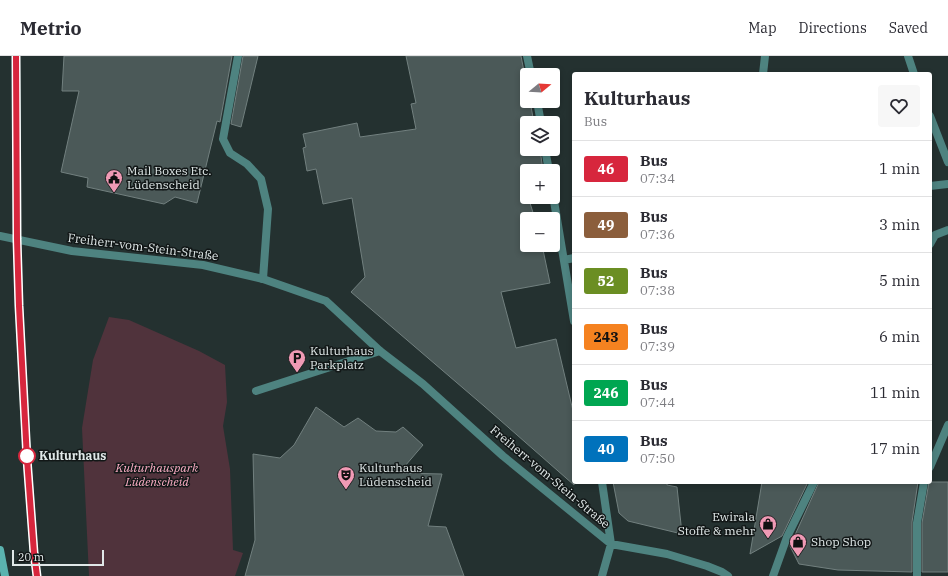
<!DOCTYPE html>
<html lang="en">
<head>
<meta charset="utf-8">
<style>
	body { margin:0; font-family:"IBM Plex Serif",serif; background:#f7f7f7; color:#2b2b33; height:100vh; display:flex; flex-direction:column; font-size:15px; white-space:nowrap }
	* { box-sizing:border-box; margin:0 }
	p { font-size:13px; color:#7c7c81 }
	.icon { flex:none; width:22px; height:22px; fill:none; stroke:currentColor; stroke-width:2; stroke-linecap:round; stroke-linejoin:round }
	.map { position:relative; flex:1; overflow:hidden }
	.details { position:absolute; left:572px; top:16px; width:360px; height:412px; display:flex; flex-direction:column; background:#fff; border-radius:4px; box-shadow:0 2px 6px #0003 }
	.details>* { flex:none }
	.badge { padding:0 8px; border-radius:3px; font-size:14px; line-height:26px }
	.needle { width:26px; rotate:72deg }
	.fabs { position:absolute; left:520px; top:12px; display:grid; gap:8px }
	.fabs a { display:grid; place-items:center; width:40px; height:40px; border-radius:4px; background:#fff; box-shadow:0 2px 6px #0003; font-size:20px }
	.scale { position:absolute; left:12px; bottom:10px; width:92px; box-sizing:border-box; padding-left:4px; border:2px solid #e0e8e8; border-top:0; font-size:11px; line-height:14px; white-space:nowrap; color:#e0e8e8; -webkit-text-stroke:3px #121717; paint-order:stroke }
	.map>.badge { position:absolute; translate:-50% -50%; box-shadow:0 0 0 2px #fff }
	.round { display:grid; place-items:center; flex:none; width:42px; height:42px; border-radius:4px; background:#f7f7f7 }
	.headline { display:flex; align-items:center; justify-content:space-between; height:68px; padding:0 12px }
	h1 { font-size:19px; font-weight:800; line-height:30px }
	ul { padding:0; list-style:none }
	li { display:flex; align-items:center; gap:12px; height:56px; padding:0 12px; border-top:1px solid #e1e1e2 }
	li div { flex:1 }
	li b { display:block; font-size:15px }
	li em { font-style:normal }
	li .badge { min-width:44px; font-weight:700; text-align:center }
	header { display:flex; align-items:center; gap:24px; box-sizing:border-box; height:56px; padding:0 20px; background:#fff; border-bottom:1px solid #e1e1e2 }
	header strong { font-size:19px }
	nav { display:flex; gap:22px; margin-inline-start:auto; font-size:14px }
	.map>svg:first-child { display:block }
	.green { fill:#50333c }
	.building { fill:#4b5958; stroke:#72807f }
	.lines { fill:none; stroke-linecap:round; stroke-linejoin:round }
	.lane { stroke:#4e8380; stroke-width:8 }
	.street { stroke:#4e8380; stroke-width:8 }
	.secondary { stroke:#5bb3af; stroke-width:8 }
	.line-casing { stroke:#fff; stroke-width:9 }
	.line { stroke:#d7263d; stroke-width:6 }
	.stop-dot { fill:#fff; stroke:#d7263d; stroke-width:2 }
	.labels { text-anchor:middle; stroke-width:3; stroke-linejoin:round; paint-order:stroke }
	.poi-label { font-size:12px; fill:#e0e8e8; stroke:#121717; text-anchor:start }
	.street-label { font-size:12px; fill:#e0e8e8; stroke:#121717 }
	.stop-label { font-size:12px; font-weight:bold; fill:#e0e8e8; stroke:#121717; text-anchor:start }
	.park-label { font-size:12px; font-style:italic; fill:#fbadc4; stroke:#121717 }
</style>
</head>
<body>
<header>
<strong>Metrio</strong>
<nav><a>Map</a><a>Directions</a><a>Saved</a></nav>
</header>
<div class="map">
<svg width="948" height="520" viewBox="0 0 948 520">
	<rect width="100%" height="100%" fill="#243130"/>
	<path class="green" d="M 109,261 L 129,264 L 199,295 L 225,309 L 227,346 L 223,370 L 230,413 L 233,494 L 243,497 L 235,520 L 89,520 L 82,372 L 93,304 Z"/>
	<path class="building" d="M 64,0 L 232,0 L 220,66 L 217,65 L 197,147 L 175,141 L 164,148 L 87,131 L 88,122 L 61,116 L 79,35 L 62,35 Z
		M 243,0 L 258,0 L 241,71 L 231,68 Z
		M 406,0 L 521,0 L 527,31 L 527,45 L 530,45 L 534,67 L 527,67 L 527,93 L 540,93 L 543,115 L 527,115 L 527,141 L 536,141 L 537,146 L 530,147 L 535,163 L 527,163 L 527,189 L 542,189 L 550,227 L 501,236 L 516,292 L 556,283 L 574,359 L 574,429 L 484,350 L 351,236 L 365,221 L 352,142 L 323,148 L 316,113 L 307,115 L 303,92 L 306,91 L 303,78 L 357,67 L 360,81 L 416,73 L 411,48 L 416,47 Z
		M 316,351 L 344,371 L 358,362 L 376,375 L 396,376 L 403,371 L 423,389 L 399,417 L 442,418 L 428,470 L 446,471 L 464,520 L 245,520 L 255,484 L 253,398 L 280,402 L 294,389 Z
		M 613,426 L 667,426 L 667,429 L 677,431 L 682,478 L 628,465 L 619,457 Z
		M 762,426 L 808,426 L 782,480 L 750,498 Z
		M 819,426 L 918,426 L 912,466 L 912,516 L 838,514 L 799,508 L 790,490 Z
		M 929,426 L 948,426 L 948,516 L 922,516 L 922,467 Z"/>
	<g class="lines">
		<path class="lane" d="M 238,0 L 223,83 L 230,97 L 247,108 L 261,123 L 268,153 L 263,223
			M 256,335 L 380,295"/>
		<path class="street" d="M 527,0 L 531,19
			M 908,0 L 914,18
			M 763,18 L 765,0
			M 537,45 L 541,67
			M 930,60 L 948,106
			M 545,93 L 549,115
			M 930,130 L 948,128
			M 553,139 L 574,265
			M 0,180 L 72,195 L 203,209 L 263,223 L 326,245 L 380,295 L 423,328 L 503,400 L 611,488 L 667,498 L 707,510 L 722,516 L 728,520
			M 930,188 L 935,179 L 948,174
			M 564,204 L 574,202
			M 930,411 L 948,369
			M 602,520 L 611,488 L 602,426
			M 773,520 L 787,481 L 814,426
			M 917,520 L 917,467 L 924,426"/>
		<path class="secondary" d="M 16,0 L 17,183 L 19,250 L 27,403 L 34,497 L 37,520
			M 0,494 L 5,520"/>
	</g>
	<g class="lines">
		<g class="line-casing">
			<path id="line" d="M 16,0 L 17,183 L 19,250 L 27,403 L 34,497 L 37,520"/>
		</g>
		<use href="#line" class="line"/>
	</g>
	<defs>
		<g id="civic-pin" transform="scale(0.9)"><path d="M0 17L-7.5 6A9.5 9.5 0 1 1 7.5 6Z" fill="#f09ab5" stroke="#121717"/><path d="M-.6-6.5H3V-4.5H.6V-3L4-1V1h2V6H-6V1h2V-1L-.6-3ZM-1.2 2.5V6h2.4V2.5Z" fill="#111"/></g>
		<g id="parking-pin" transform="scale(0.9)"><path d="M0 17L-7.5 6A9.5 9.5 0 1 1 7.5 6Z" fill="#f09ab5" stroke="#121717"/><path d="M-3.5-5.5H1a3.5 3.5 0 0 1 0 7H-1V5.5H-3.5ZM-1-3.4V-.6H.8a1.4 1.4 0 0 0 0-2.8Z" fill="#111"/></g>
		<g id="theatre-pin" transform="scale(0.9)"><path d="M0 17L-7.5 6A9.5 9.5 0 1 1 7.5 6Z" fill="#f09ab5" stroke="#121717"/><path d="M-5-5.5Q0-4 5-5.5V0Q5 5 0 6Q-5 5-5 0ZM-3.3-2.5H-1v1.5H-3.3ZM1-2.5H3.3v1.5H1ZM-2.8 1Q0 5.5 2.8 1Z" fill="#111"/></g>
		<g id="shop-pin" transform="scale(0.9)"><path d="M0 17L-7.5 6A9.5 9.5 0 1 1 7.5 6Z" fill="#f09ab5" stroke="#121717"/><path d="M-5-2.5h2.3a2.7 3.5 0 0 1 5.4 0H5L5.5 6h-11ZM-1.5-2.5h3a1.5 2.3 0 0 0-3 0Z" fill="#111"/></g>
	</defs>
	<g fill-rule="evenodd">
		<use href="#civic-pin" x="114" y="122"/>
		<use href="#parking-pin" x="297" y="302"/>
		<use href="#theatre-pin" x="346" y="419"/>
		<use href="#shop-pin" x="768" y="468"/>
		<use href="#shop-pin" x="798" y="486"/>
	</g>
	<circle class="stop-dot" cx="27" cy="400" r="8"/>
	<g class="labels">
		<g class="poi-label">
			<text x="127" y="119">Mail Boxes Etc.<tspan x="127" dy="14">Lüdenscheid</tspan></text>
			<text x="310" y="299">Kulturhaus<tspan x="310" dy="14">Parkplatz</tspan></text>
			<text x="359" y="416">Kulturhaus<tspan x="359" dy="14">Lüdenscheid</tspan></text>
			<text x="755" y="465" text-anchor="end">Ewirala<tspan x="755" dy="14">Stoffe &amp; mehr</tspan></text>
			<text x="811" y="490">Shop Shop</text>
		</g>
		<g class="street-label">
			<text transform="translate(143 191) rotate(7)" y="4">Freiherr-vom-Stein-Straße</text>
			<text transform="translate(550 421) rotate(40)" y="4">Freiherr-vom-Stein-Straße</text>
		</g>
		<g class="stop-label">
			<text x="39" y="404">Kulturhaus</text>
		</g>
		<g class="park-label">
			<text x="157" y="416">Kulturhauspark<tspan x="157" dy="14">Lüdenscheid</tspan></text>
		</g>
	</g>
</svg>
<div class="fabs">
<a><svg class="needle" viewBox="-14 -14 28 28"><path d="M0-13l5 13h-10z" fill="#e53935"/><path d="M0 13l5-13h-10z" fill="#7c7c81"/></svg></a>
<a><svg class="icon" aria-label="layers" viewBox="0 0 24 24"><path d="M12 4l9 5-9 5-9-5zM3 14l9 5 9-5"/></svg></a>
<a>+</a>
<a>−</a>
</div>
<div class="scale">20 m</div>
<section class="details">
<div class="headline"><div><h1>Kulturhaus</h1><p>Bus</p></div><a class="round"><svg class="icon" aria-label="heart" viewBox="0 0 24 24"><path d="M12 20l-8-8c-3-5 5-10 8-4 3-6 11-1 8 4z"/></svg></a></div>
<ul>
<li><span class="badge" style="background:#d7263d;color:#fff">46</span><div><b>Bus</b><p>07:34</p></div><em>1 min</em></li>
<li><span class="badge" style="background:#8b5e3c;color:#fff">49</span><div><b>Bus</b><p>07:36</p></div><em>3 min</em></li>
<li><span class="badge" style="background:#6b8e23;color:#fff">52</span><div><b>Bus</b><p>07:38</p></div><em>5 min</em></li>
<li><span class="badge" style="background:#f58220;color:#111">243</span><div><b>Bus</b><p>07:39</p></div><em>6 min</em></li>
<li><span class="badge" style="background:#00a651;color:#fff">246</span><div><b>Bus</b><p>07:44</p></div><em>11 min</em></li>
<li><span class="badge" style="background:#0072bc;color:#fff">40</span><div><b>Bus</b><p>07:50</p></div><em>17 min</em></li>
</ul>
</section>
</div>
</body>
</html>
